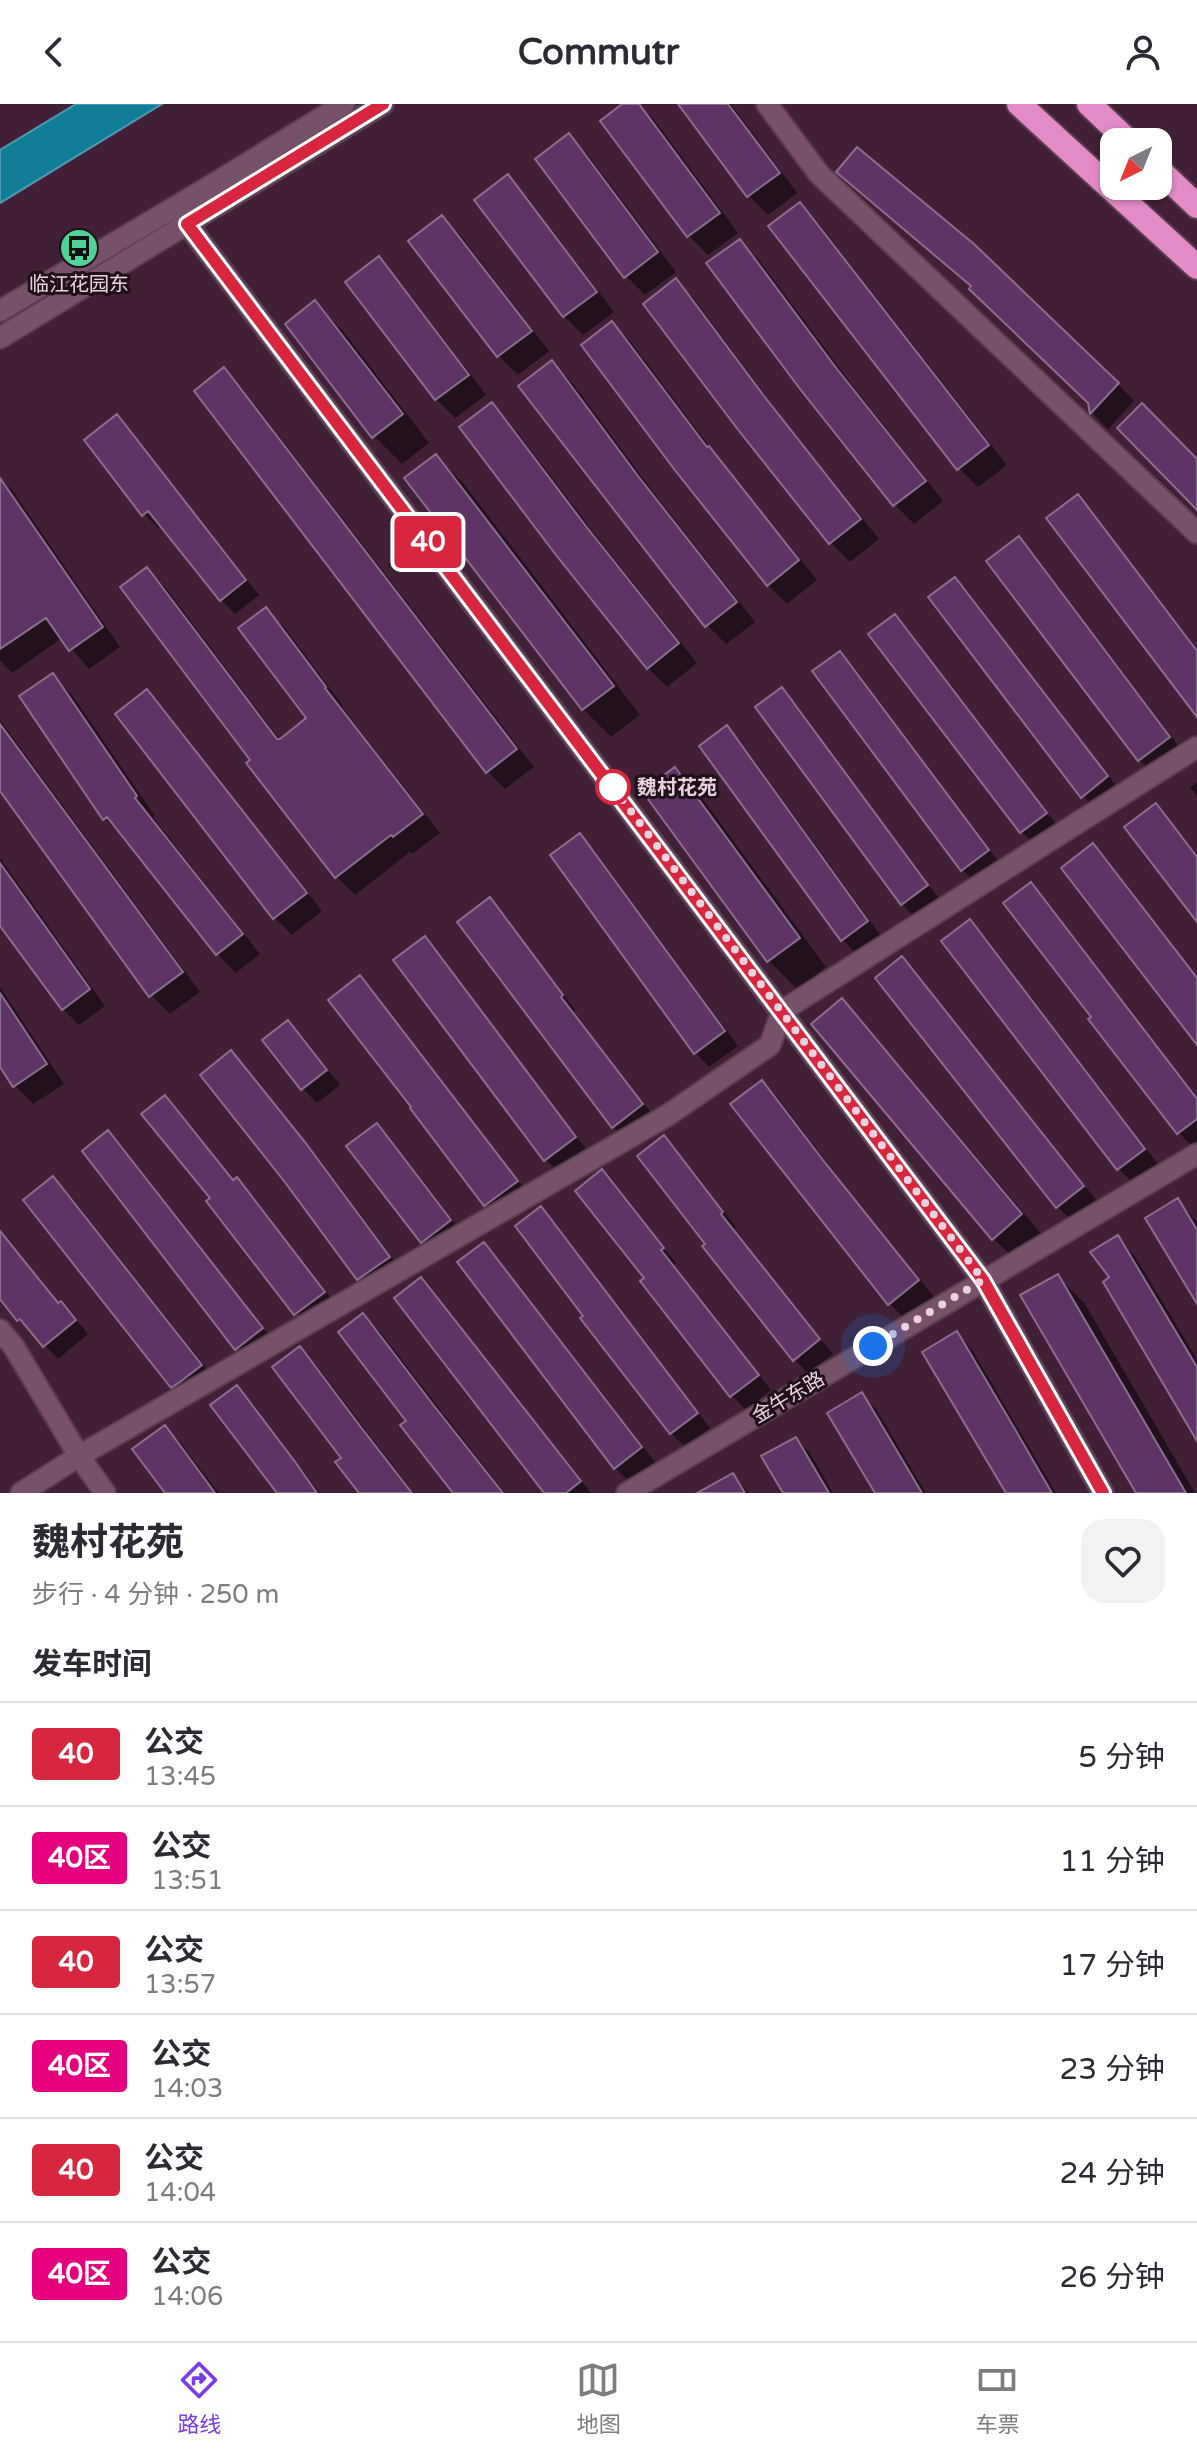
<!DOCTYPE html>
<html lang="zh">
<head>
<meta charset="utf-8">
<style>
	body { margin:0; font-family:"Varela Round","Noto Sans SC",sans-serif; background:#f2f2f3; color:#2b2b33; height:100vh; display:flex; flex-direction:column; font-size:30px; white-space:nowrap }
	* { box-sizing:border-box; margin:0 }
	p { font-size:26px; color:#7c7c81 }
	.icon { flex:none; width:44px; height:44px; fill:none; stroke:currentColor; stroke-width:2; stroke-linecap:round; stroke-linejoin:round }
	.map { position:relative; height:1389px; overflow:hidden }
	.sheet { display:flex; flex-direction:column; background:#fff; flex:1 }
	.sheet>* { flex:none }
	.badge { padding:0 16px; border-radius:6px; font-size:28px; line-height:52px }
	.needle { width:52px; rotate:223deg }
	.fabs { position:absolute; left:1100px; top:24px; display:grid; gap:16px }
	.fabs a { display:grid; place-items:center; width:72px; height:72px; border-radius:16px; background:#fff; box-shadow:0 2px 6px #0004; font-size:40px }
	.you { position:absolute; width:40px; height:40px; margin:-20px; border:6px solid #fff; border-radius:50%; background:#1a73e8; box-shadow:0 0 0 12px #1a73e833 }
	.map>.badge { position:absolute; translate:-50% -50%; box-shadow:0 0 0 4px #fff }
	h2 { padding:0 32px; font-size:30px; line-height:72px }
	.round { display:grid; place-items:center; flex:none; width:84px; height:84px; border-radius:24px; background:#f2f2f3 }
	.summary { display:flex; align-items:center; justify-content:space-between; height:136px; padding:0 32px }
	h1 { font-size:38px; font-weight:700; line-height:60px }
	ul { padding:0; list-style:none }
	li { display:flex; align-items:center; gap:24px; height:104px; padding:0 32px; border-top:2px solid #e1e1e2 }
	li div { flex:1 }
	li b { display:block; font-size:30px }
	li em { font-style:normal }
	li .badge { min-width:88px; font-weight:700; text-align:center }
	header { display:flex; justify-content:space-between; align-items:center; height:104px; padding:0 32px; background:#fff; font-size:36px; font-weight:700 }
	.tab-bar { display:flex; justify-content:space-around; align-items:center; height:112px; border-top:2px solid #e1e1e2; background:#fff; font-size:22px; color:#7c7c81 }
	.tab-bar a { display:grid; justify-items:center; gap:4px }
	.tab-bar .on { color:#7c3aed }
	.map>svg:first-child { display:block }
	.water { fill:#117e98; stroke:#5298ae; stroke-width:2 }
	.shadow { fill:#0007 }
	.building { fill:#5e3467; stroke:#896e8f; stroke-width:2 }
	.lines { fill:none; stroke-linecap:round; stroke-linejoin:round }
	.street-casing { stroke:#593d51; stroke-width:24 }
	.secondary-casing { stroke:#593d51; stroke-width:24 }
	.highway-casing { stroke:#593d51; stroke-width:28 }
	.street { stroke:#765169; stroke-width:20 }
	.secondary { stroke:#765169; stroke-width:20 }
	.highway { stroke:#e38bc6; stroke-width:24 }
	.line-casing { stroke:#fff; stroke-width:18 }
	.line { stroke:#d7263d; stroke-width:12 }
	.walk { stroke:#e9d3e1; stroke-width:8; stroke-dasharray:0 14.4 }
	.stop-dot { fill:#fff; stroke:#d7263d; stroke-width:4 }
	.labels { text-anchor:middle; stroke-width:6; stroke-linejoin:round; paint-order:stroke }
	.poi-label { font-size:20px; fill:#e9d3e1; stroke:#1f101a }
	.stop-label { font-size:20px; font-weight:bold; fill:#e9d3e1; stroke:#1f101a; text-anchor:start }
	.street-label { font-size:20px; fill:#e9d3e1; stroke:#1f101a }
</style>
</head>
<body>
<header><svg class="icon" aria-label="back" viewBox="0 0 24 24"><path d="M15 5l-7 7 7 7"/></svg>Commutr<svg class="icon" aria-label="person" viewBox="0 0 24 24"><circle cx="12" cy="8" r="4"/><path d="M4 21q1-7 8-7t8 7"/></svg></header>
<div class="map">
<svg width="1197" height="1389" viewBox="0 0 1197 1389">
	<rect width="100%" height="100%" fill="#412037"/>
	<path class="water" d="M 76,0 L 162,0 L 0,99 L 0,46 Z"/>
	<path class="shadow" d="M 625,0 L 638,0 L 652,13 L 738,129 L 708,151 L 689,132 L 602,17 Z
		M 680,0 L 731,0 L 797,89 L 768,111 L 749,92 Z
		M 569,32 L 588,51 L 676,168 L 645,191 L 626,172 Z
		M 839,68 L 1118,280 L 1134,297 L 1108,325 L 1092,309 L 1090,299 L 973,184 L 856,85 Z
		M 507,73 L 526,92 L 614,208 L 583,231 L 564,212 Z
		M 800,101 L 819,120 L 1007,361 L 978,383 L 959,364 Z
		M 442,113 L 461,132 L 549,247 L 518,271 L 499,252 L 411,137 Z
		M 740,137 L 759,156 L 856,286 L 943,397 L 914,420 L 895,401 L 802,284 Z
		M 378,155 L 397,174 L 486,291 L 455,314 L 436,295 Z
		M 676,177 L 695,196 L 782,314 L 879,435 L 850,458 L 831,439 L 646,200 Z
		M 315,199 L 343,227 L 429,339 L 402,360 L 374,332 Z
		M 612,219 L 631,238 L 718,354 L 817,476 L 787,500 L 768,481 Z
		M 552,258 L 571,277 L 657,393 L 755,518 L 726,540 L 707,521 Z
		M 224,266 L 242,284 L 534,663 L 505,685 L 488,668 Z
		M 492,301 L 511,320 L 604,442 L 697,559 L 667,583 L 648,564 Z
		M 117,313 L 131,327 L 259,491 L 235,510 L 221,496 L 162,421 L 158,424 L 144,410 Z
		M 436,352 L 464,380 L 640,611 L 611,633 L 583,605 Z
		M 0,374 L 12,386 L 120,543 L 89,565 L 62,534 L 12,569 L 0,556 Z
		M 1078,393 L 1092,407 L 1197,545 L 1197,609 Z
		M 1019,434 L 1033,449 L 1183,648 L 1154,670 L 1140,656 L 989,458 Z
		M 147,466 L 166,484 L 280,636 L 309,615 L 266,505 L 285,524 L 343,602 L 342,603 L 440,729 L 412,750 L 410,748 L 355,791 L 337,773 L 253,656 Z
		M 954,475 L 969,489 L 1121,688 L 1097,706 L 1083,692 Z
		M 895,513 L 909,527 L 1059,724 L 1036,742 L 1022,728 L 871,531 Z
		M 839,550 L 854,564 L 1001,761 L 977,780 L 963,766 Z
		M 53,572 L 72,591 L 155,712 L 153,713 L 260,850 L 236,869 L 217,850 L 124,733 L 104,714 Z
		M 782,586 L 796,600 L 940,796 L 916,814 L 902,800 Z
		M 147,588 L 164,605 L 322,807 L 292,831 L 275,814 L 118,611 Z
		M 0,616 L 200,888 L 170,910 L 151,891 L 0,684 Z
		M 727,624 L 741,638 L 881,832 L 856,850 L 842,835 Z
		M 674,666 L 702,694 L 826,863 L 797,885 L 769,857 L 645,687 Z
		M 1197,678 L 1197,692 L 1190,683 Z
		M 1156,702 L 1172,719 L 1197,751 L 1197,814 Z
		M 580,732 L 594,746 L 738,942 L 709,963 L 695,948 Z
		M 1092,741 L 1109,758 L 1197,874 L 1197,939 Z
		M 0,754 L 105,902 L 79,921 L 63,905 L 0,820 Z
		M 1031,781 L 1045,795 L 1197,993 L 1197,1039 L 1193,1043 L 1179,1029 Z
		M 490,796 L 504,810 L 575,906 L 573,908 L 656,1015 L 627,1037 L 613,1023 Z
		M 969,817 L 984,831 L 1158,1060 L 1133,1079 L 1119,1065 L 944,837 Z
		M 425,835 L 439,849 L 589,1049 L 560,1070 L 546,1056 L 395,857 Z
		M 902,855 L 916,869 L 1097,1097 L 1072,1117 L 1058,1103 L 878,874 Z
		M 360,874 L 374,888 L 530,1092 L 500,1115 L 486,1101 L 413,1004 Z
		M 0,883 L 64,980 L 33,1000 L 15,982 L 0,959 Z
		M 841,897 L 869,925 L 1049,1139 L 1021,1162 L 993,1134 Z
		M 288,919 L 302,933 L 340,981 L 317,999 L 303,985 L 265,936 Z
		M 231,948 L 245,962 L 319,1055 L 403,1168 L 373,1189 L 359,1175 Z
		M 762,978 L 779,995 L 843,1080 L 935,1194 L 907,1217 L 890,1200 L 733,1000 Z
		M 165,994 L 182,1011 L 235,1077 L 254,1093 L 340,1206 L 313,1227 L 295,1209 L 212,1094 Z
		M 377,1022 L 391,1036 L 464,1131 L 436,1152 L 422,1138 Z
		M 108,1028 L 122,1042 L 275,1239 L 250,1259 L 236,1244 Z
		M 664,1034 L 678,1048 L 736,1123 L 734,1125 L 833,1250 L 808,1269 L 794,1255 L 708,1141 Z
		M 602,1068 L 616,1082 L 676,1159 L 674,1161 L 771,1286 L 746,1306 L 732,1292 L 643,1177 L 647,1175 Z
		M 53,1075 L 72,1094 L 220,1281 L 192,1301 L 173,1282 Z
		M 1177,1096 L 1197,1118 L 1197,1196 Z
		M 541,1104 L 555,1119 L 710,1324 L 685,1343 L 671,1329 L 586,1212 Z
		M 0,1127 L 59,1201 L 74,1213 L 88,1230 L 58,1255 L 19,1215 L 0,1192 Z
		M 1117,1134 L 1134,1151 L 1197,1255 L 1197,1333 L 1112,1173 Z
		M 484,1141 L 498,1155 L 655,1358 L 630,1378 L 615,1364 Z
		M 1057,1172 L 1085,1200 L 1195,1389 L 1138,1389 Z
		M 420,1176 L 435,1190 L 591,1389 L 546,1389 Z
		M 363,1211 L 381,1229 L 505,1389 L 455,1389 Z
		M 957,1230 L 971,1244 L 1056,1389 L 1008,1389 Z
		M 300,1245 L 317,1262 L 414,1389 L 362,1389 L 344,1354 Z
		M 237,1284 L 254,1301 L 320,1389 L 280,1389 Z
		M 862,1291 L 876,1305 L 926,1389 L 877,1389 Z
		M 165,1323 L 182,1341 L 219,1389 L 168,1389 Z
		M 796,1335 L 810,1349 L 833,1389 L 785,1389 Z
		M 733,1371 L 749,1389 L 704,1389 Z"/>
	<path class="building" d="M 622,0 L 639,0 L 720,109 L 687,133 L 600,17 Z
		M 678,0 L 728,0 L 780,69 L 747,93 Z
		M 569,29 L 658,148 L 624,174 L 535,55 Z
		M 857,43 L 974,140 L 1119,279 L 1090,310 L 1088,299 L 969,185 L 971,182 L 836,68 Z
		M 508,70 L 597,188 L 563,213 L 474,96 Z
		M 800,98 L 989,341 L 957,366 L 768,122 Z
		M 442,111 L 532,227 L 497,253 L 408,137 Z
		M 740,135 L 837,265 L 926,377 L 893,402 L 800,285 L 706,159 Z
		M 379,152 L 469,271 L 435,296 L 345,178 Z
		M 676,174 L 764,292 L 861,415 L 829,440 L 739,327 L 643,200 Z
		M 315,196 L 403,310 L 372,334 L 285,220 Z
		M 612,217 L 707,343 L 709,342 L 799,456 L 767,482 L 674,365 L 581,241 Z
		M 552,256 L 638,372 L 737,498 L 705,523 L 518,282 Z
		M 224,263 L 517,645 L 486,669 L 194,287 Z
		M 492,298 L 585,421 L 679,539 L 647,565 L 556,451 L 459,323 Z
		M 1142,299 L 1197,355 L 1197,406 L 1117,324 Z
		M 117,310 L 246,476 L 220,497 L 148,407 L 142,412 L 84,336 Z
		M 436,350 L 614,582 L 582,606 L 404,374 Z
		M 0,374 L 103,523 L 69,547 L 46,514 L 0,545 Z
		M 1078,390 L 1197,547 L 1197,613 L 1046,414 Z
		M 1019,432 L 1170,633 L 1138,657 L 986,457 Z
		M 147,463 L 277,635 L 280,635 L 306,614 L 238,524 L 266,503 L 326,583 L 325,584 L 423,710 L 393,733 L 391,731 L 335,774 L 246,659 L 250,656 L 120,483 Z
		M 955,473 L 1108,672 L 1081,694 L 928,493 Z
		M 895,510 L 1047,709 L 1020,729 L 868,530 Z
		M 840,547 L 989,746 L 961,767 L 812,567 Z
		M 53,569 L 137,692 L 135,694 L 243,830 L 216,851 L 107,713 L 103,716 L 19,592 Z
		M 782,583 L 928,781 L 901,801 L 755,603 Z
		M 147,585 L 307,789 L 273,815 L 115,610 Z
		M 0,620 L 183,868 L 149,893 L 0,687 Z
		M 727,621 L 868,817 L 841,837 L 699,642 Z
		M 675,663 L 800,834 L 767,858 L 642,687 Z
		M 1156,699 L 1197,753 L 1197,818 L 1124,723 Z
		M 580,729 L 725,927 L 694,950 L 550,751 Z
		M 1093,739 L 1197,874 L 1197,941 L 1061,764 Z
		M 0,759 L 90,885 L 62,906 L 0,822 Z
		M 1031,778 L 1197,995 L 1197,1015 L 1177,1030 L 1088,915 L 1091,913 L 1003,799 Z
		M 490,793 L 563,891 L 561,893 L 643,1000 L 612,1024 L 457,818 Z
		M 970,815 L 1145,1045 L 1117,1066 L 941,837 Z
		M 425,832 L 576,1033 L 544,1057 L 393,856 Z
		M 902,852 L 1084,1082 L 1056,1104 L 875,874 Z
		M 360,871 L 518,1077 L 484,1102 L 410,1004 L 411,1003 L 328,896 Z
		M 0,889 L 47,960 L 13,983 L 0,963 Z
		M 842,894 L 1022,1110 L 992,1136 L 811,920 Z
		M 288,916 L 327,966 L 301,986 L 262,936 Z
		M 231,946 L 305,1038 L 390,1153 L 357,1176 L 284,1077 L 200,971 Z
		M 762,976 L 826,1060 L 919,1176 L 888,1201 L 730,1000 Z
		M 165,991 L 233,1076 L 237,1073 L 325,1188 L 294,1211 L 206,1097 L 210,1094 L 141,1010 Z
		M 377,1019 L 451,1116 L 421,1139 L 346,1042 Z
		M 108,1026 L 263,1224 L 235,1246 L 82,1047 Z
		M 664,1031 L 723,1108 L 721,1110 L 820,1235 L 793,1257 L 702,1142 L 705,1140 L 637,1052 Z
		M 602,1065 L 664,1144 L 661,1146 L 759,1271 L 730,1293 L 640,1177 L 644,1174 L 575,1087 Z
		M 53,1072 L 202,1261 L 180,1278 L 171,1284 L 23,1096 Z
		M 1178,1094 L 1197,1126 L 1197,1200 L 1145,1114 Z
		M 541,1102 L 698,1309 L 670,1330 L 580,1214 L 583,1212 L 515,1122 Z
		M 0,1127 L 58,1199 L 61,1197 L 76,1216 L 43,1243 L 20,1215 L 17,1217 L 0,1195 Z
		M 1118,1131 L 1197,1263 L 1197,1337 L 1103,1178 L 1109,1173 L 1090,1148 Z
		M 484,1138 L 642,1343 L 614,1365 L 457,1158 Z
		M 1058,1170 L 1186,1389 L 1136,1389 L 1020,1191 Z
		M 421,1173 L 581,1377 L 566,1389 L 544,1389 L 394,1194 Z
		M 363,1209 L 431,1298 L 503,1389 L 453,1389 L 400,1321 L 406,1317 L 338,1228 Z
		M 957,1227 L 1012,1320 L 1052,1389 L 1006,1389 L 922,1248 Z
		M 300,1242 L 360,1322 L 412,1389 L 359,1389 L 335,1358 L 341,1354 L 272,1263 Z
		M 237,1281 L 296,1359 L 317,1389 L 277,1389 L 210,1301 Z
		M 862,1288 L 922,1389 L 875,1389 L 827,1309 Z
		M 165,1321 L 207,1378 L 215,1389 L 165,1389 L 132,1345 Z
		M 796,1333 L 829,1389 L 783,1389 L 761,1352 Z
		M 733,1369 L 745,1389 L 697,1389 Z"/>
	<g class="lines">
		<g class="street-casing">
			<path id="street" d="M 767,0 L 819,70 L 1197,429
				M 0,1226 L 14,1243 L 79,1352 L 105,1389
				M 21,1389 L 79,1352 L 668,1011 L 770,941 L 782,907 L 1197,643
				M 627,1389 L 1197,1050"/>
		</g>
		<g class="secondary-casing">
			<path id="secondary" d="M 179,101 L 187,120 L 983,1176 L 1103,1389
				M 0,207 L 207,84 L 344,0
				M 0,234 L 383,0"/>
		</g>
		<g class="highway-casing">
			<path id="highway" d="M 1019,0 L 1197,163
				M 1089,0 L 1129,38
				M 1158,65 L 1197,102"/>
		</g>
		<use href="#street" class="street"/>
		<use href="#secondary" class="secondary"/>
		<use href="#highway" class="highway"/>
	</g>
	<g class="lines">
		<g class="line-casing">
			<path id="line" d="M 383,0 L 187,120 L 983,1176 L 1103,1389"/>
		</g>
		<use href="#line" class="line"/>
		<path class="walk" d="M 613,683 L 609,678 L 983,1176 L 873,1242"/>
	</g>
	<defs>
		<g id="bus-disc" transform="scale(2)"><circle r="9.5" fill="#50d398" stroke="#1f101a"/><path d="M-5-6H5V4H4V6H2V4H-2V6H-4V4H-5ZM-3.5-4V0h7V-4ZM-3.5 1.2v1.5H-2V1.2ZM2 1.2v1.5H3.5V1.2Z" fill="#111"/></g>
	</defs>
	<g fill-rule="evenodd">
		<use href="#bus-disc" x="79" y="144"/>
	</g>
	<circle class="stop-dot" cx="613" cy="683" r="16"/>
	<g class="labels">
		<g class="poi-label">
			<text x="79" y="187">临江花园东</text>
		</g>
		<g class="stop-label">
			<text x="637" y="690">魏村花苑</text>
		</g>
		<g class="street-label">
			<text transform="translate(788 1293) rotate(-31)" y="7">金牛东路</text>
		</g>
	</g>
</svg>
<div class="fabs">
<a><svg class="needle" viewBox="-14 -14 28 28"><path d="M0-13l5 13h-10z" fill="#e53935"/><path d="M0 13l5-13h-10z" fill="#7c7c81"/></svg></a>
</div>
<div class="you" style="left:873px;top:1242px"></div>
<b class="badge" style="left:428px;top:438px;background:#d7263d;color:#fff">40</b>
</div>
<section class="sheet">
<div class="summary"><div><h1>魏村花苑</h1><p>步行 · 4 分钟 · 250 m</p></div><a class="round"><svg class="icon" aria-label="heart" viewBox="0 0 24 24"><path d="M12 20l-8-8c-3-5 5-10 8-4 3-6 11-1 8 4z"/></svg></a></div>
<h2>发车时间</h2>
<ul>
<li><span class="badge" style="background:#d7263d;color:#fff">40</span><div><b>公交</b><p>13:45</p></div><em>5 分钟</em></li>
<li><span class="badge" style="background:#e6007e;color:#fff">40区</span><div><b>公交</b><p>13:51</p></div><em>11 分钟</em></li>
<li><span class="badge" style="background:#d7263d;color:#fff">40</span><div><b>公交</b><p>13:57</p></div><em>17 分钟</em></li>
<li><span class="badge" style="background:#e6007e;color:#fff">40区</span><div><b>公交</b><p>14:03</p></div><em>23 分钟</em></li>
<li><span class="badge" style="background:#d7263d;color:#fff">40</span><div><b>公交</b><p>14:04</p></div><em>24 分钟</em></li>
<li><span class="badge" style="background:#e6007e;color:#fff">40区</span><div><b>公交</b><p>14:06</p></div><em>26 分钟</em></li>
</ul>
</section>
<nav class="tab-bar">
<a class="on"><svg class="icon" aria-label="directions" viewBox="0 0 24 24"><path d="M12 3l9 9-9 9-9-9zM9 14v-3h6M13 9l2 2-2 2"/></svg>路线</a>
<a><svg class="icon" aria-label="map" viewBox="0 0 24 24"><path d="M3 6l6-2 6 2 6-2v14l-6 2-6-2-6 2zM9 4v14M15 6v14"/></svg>地图</a>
<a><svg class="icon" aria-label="tickets" viewBox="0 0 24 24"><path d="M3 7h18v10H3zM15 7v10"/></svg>车票</a>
</nav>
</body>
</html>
